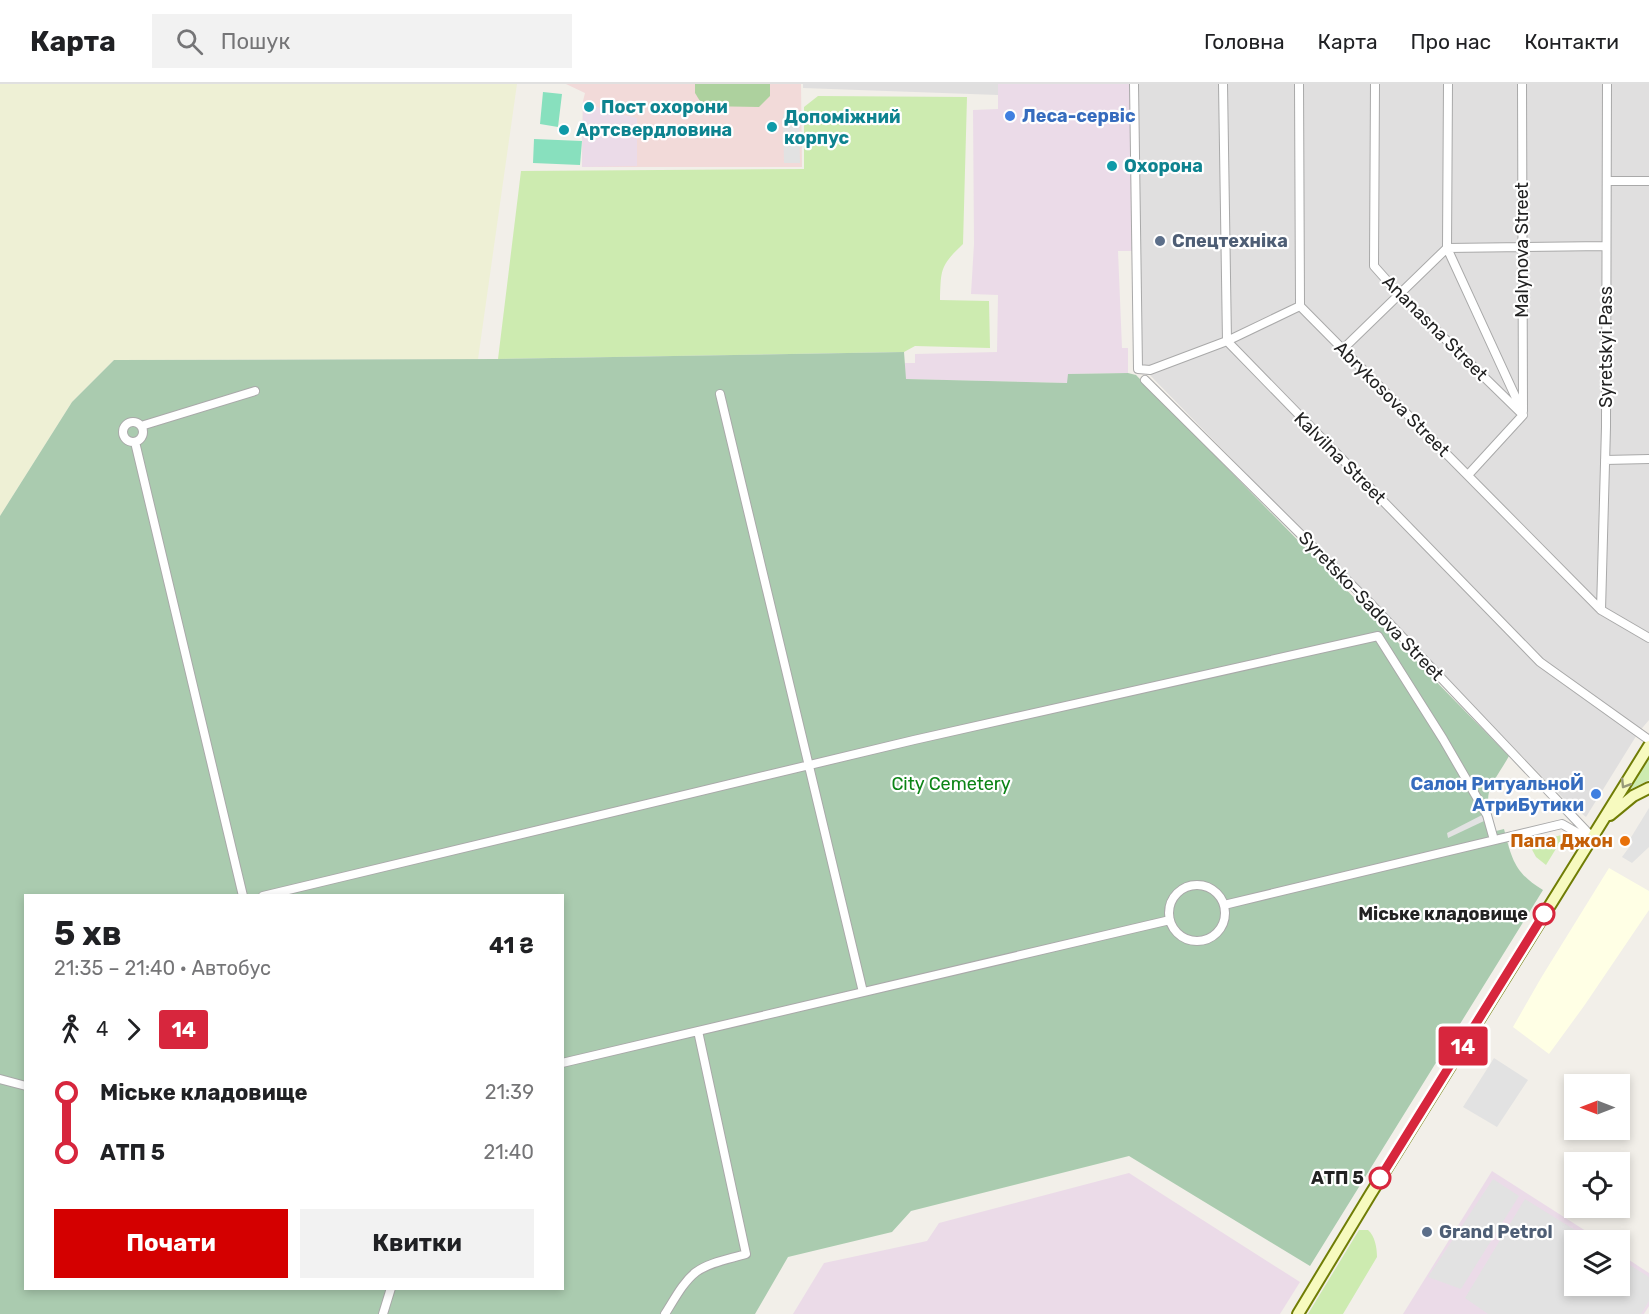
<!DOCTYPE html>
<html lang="uk">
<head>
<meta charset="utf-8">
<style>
	body { margin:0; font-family:Rubik,sans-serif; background:#f2f2f2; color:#202124; height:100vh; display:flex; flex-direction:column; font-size:22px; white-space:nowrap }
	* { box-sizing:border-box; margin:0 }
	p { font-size:20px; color:#757577 }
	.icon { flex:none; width:33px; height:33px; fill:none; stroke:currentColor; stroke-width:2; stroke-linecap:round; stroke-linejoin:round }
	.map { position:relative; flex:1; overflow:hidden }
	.drawer { position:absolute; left:24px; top:810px; width:540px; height:396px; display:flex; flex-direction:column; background:#fff; border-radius:0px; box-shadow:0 3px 9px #0003 }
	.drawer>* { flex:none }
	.badge { padding:0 12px; border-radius:4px; font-size:21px; line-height:39px }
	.needle { width:39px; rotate:270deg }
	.tools { position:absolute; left:1564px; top:990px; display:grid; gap:12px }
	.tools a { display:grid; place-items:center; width:66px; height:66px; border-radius:0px; background:#fff; box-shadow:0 3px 9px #0003; font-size:30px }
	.map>.badge { position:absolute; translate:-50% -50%; box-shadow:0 0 0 3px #fff }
	.legs { display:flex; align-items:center; gap:9px; height:66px; padding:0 30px; font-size:20px }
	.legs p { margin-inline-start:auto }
	.summary { display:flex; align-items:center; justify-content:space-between; height:102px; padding:0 30px }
	h1 { font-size:33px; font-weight:700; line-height:45px }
	.primary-button { display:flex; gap:12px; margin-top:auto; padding:12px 30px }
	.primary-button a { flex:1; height:69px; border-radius:0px; background:#d40000; color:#fff; font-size:24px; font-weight:700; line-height:69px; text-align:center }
	.primary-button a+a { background:#f2f2f2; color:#202124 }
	ul { padding:0 30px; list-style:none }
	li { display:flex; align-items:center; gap:21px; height:60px; font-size:22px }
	li i { display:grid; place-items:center; width:9px; height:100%; margin:0 8px; background:currentColor }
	li i::after { content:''; width:15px; height:15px; margin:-8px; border:4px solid; border-radius:50%; background:#fff }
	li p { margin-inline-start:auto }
	li:first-child i { background:linear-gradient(#0000 50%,currentColor 0) }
	li:last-child i { background:linear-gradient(currentColor 50%,#0000 0) }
	header { display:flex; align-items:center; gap:36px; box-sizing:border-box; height:84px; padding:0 30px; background:#fff; border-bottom:2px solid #e0e0e0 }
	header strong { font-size:28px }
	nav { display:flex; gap:33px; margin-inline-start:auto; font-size:21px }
	.search { width:420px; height:54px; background:#f2f2f2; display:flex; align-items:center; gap:15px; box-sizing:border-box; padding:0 21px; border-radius:0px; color:#757577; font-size:22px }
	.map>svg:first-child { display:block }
	.residential { fill:#e0dfdf }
	.commercial { fill:#f2dad9 }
	.industrial { fill:#ebdbe8 }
	.education { fill:#ffffe5 }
	.farmland { fill:#eef0d5 }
	.grass { fill:#cdebb0 }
	.forest { fill:#add19e }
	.cemetery { fill:#aacbaf; fill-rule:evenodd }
	.pitch { fill:#88e0be }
	.parking { fill:#e2e2e2 }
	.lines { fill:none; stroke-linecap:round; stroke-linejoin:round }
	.minor-casing { stroke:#a9a9a9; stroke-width:10 }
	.secondary-casing { stroke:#707d05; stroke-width:14 }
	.minor { stroke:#fff; stroke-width:8 }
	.secondary { stroke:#f7fabf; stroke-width:10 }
	.oneway { stroke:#979978 }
	.line-1-casing { stroke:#fff; stroke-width:14 }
	.line-1 { stroke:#d7263d; stroke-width:9 }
	.culture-dot { fill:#0f9aa8; stroke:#fff; stroke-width:2 }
	.shop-dot { fill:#3f7fe0; stroke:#fff; stroke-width:2 }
	.service-dot { fill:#5c6f8a; stroke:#fff; stroke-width:2 }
	.food-dot { fill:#e8710a; stroke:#fff; stroke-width:2 }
	.stop-1-dot { fill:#fff; stroke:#d7263d; stroke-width:3 }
	.labels { text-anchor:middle; stroke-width:4.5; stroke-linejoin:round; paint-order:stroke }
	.culture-label { font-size:18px; font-weight:bold; fill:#0d838f; stroke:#fff; text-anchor:start }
	.shop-label { font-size:18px; font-weight:bold; fill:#366cbe; stroke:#fff; text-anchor:start }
	.service-label { font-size:18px; font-weight:bold; fill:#4e5e75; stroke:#fff; text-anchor:start }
	.street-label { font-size:18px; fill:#222; stroke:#fff }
	.park-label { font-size:18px; fill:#0c8416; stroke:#fff }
	.food-label { font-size:18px; font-weight:bold; fill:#c56008; stroke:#fff; text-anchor:end }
	.stop-label { font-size:18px; font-weight:bold; fill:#222; stroke:#fff; text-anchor:end }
</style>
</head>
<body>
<header>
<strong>Карта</strong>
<div class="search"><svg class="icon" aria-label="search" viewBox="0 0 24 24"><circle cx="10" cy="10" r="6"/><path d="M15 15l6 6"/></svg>Пошук</div>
<nav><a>Головна</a><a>Карта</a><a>Про нас</a><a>Контакти</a></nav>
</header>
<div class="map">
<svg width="1649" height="1230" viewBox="0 0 1649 1230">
	<rect width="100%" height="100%" fill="#f2efe9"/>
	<path class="residential" d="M 803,0 L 998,0 L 998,11 L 803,4 Z
		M 1137,0 L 1649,0 L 1649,636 L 1638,649 L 1586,733 L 1564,715 L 1142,283 L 1139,271 Z"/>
	<path class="commercial" d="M 566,0 L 801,0 L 802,83 L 582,83 L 583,17 L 585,9 Z"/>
	<path class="industrial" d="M 998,0 L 1130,0 L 1132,167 L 1118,167 L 1122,264 L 1128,264 L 1128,289 L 1068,290 L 1068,299 L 905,295 L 905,279 L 915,279 L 915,270 L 997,268 L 998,211 L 971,210 L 974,160 L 973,26 L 998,25 Z
		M 583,17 L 607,27 L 637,34 L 637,82 L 582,83 Z
		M 1492,1087 L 1600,1156 L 1575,1156 L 1575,1202 L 1620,1202 L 1620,1170 L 1649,1189 L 1649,1222 L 1644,1230 L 1403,1230 Z
		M 1129,1089 L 1300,1198 L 1280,1230 L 793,1230 L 824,1179 L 927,1157 L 939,1139 Z"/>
	<path class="education" d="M 1609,784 L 1649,807 L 1649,826 L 1584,922 L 1549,970 L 1513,943 L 1541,894 Z"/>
	<path class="farmland" d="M 0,0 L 517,0 L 478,275 L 114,276 L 72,318 L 0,432 Z"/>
	<path class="grass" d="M 818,12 L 967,13 L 963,160 C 940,182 941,185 940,216 L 989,217 L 990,264 L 915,262 L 904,268 L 498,275 L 521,87 L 804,85 L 804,23 Z
		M 1649,670 L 1649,696 L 1629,706 L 1626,704 Z
		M 1565,750 L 1546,781 L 1536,773 L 1529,760 Z
		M 1359,1146 L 1368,1146 C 1375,1152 1377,1164 1377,1173 L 1343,1230 L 1308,1230 Z"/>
	<path class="forest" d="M 695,0 L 770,0 L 770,12 L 759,23 L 703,22 L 695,9 Z"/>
	<path class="cemetery" d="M 904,268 L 906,295 L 1067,299 L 1068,290 L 1128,289 L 1136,291 L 1509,672 C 1489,707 1481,706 1496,747 L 1504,745 C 1512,776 1515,789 1543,806 L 1310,1182 L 1129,1072 L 911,1127 L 892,1148 L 788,1173 L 755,1230 L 0,1230 L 0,432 L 72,318 L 114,276 L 498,275 ZM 26,812 L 562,812 L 562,1204 L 26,1204 Z"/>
	<path class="pitch" d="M 543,8 L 562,10 L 558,43 L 540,40 Z
		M 534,55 L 582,57 L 580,81 L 533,79 Z"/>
	<path class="parking" d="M 783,30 L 799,30 L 800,79 L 784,79 Z
		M 1649,724 L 1649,763 L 1632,779 L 1622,773 L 1633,758 L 1630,755 Z
		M 1482,731 L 1484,737 L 1448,754 L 1447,749 Z
		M 1494,974 L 1528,996 L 1497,1043 L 1463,1023 Z
		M 1493,1095 L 1519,1112 L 1461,1205 L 1428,1193 Z
		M 1525,1115 L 1591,1156 L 1575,1156 L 1575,1202 L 1620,1202 L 1620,1175 L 1649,1193 L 1649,1217 L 1641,1230 L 1488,1230 L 1465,1214 Z"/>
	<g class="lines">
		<g class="minor-casing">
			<path id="minor" d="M 1134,0 L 1138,285 L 1150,286 L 1227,257 L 1300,222
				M 1223,0 L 1227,257 L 1540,578 L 1649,656
				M 1299,0 L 1300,222 L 1601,526 L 1649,554
				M 1375,0 L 1374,182 L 1398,209 L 1523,331
				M 1448,0 L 1447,164 L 1522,327
				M 1522,0 L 1523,327
				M 1607,97 L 1649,97
				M 1343,265 L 1447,164 L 1606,162
				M 1145,296 L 1370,519 L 1592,753
				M 720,310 L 863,908
				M123 348a10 10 0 1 1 20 0a10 10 0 1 1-20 0Z
				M 141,342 L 255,307
				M 135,358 L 243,812
				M 1605,376 L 1649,375
				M 1468,391 L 1523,331
				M 1601,526 L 1606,343 L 1607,0
				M1169 829a28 28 0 1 1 56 0a28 28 0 1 1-56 0Z
				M 263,812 L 914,656 L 1378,552 L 1443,655 L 1487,731 L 1494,756
				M 1224,821 L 1562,740 L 1590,756
				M 562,979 L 1170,836
				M 0,995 L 26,1002
				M 383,1230 L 391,1204
				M 665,1230 C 674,1216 683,1198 696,1188 C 710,1178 730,1175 746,1170 L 698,947"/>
		</g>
		<g class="secondary-casing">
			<path id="secondary" d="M 1610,731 L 1633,712 L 1649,704
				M 1298,1230 L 1370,1111 L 1649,662"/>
		</g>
		<use href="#minor" class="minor"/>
		<use href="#secondary" class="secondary"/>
	</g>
	<defs><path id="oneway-chevron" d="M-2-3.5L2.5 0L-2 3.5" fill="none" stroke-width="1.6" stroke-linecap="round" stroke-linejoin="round" transform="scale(1.5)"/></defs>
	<use class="oneway" href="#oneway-chevron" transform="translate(1625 700) rotate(122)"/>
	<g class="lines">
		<g class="line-1-casing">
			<path id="line-1" d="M 1380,1094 L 1544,830"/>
		</g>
		<use href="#line-1" class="line-1"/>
	</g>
	<g class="culture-dot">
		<circle cx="589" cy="23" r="6"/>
		<circle cx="772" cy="43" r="6"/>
		<circle cx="564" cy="46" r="6"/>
		<circle cx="1112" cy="82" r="6"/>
	</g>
	<g class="shop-dot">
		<circle cx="1010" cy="32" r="6"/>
		<circle cx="1596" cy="710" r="6"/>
	</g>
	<g class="service-dot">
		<circle cx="1160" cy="157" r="6"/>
		<circle cx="1427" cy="1148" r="6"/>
	</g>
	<circle class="food-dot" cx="1625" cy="757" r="6"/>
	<g class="stop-1-dot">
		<circle cx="1544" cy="830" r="10"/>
		<circle cx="1380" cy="1094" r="10"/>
	</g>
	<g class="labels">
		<g class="culture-label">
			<text x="601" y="29">Пост охорони</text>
			<text x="784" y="39">Допоміжний<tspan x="784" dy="21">корпус</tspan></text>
			<text x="576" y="52">Артсвердловина</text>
			<text x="1124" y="88">Охорона</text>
		</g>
		<g class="shop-label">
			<text x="1022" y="38">Леса-сервіс</text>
			<text x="1584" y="706" text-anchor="end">Салон РитуальноЙ<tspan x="1584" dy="21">АтриБутики</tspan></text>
		</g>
		<g class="service-label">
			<text x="1172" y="163">Спецтехніка</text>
			<text x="1439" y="1154">Grand Petrol</text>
		</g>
		<g class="street-label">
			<text transform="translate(1522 166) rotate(-90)" y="6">Malynova Street</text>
			<text transform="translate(1435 244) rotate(45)" y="6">Ananasna Street</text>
			<text transform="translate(1606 263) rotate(-90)" y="6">Syretskyi Pass</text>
			<text transform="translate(1392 315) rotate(45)" y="6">Abrykosova Street</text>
			<text transform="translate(1340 374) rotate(45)" y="6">Kalvilna Street</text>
			<text transform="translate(1371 522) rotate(46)" y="6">Syretsko-Sadova Street</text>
		</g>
		<g class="park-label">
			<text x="951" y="706">City Cemetery</text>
		</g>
		<g class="food-label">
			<text x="1613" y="763">Папа Джон</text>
		</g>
		<g class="stop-label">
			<text x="1528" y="836">Міське кладовище</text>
			<text x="1364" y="1100">АТП 5</text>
		</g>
	</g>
</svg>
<div class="tools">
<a><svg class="needle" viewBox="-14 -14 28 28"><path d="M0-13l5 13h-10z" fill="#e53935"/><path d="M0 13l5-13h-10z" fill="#757577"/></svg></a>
<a><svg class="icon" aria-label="locate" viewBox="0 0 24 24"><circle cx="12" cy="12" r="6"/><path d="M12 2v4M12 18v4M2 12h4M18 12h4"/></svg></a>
<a><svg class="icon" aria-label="layers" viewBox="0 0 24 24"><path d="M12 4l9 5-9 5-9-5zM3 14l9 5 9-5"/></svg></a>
</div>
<b class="badge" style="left:1463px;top:962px;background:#d7263d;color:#fff">14</b>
<section class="drawer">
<div class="summary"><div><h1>5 хв</h1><p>21:35 – 21:40 · Автобус</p></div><b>41 ₴</b></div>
<div class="legs"><svg class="icon" aria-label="walk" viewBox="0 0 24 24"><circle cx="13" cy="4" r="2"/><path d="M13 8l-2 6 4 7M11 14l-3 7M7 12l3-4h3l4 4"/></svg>4<svg class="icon" aria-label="forward" viewBox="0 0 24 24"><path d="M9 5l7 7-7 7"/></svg><b class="badge" style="background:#d7263d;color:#fff">14</b></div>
<ul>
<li><i style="color:#d7263d"></i><b>Міське кладовище</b><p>21:39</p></li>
<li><i style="color:#d7263d"></i><b>АТП 5</b><p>21:40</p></li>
</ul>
<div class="primary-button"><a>Почати</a><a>Квитки</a></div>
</section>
</div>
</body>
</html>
